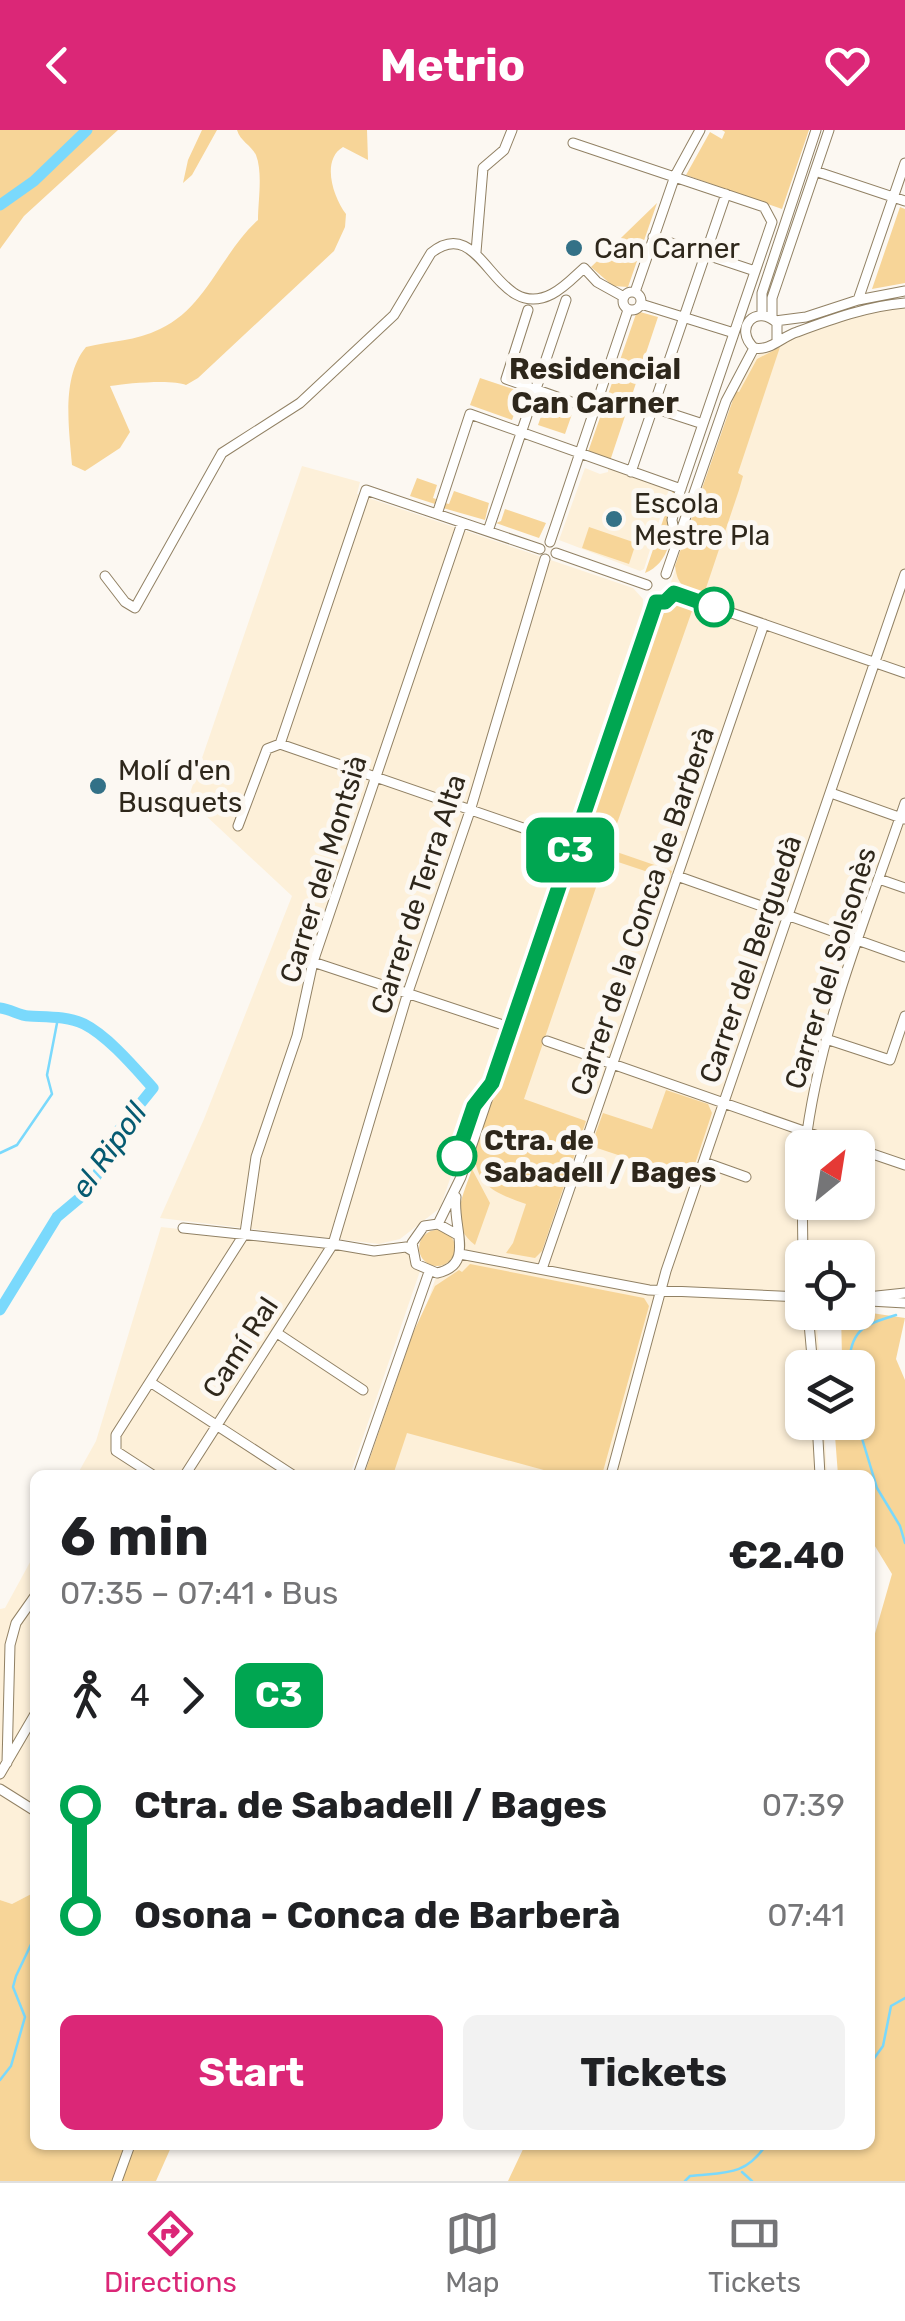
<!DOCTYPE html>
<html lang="en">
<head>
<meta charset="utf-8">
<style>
	body { margin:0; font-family:Rubik,sans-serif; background:#f2f2f2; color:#202124; height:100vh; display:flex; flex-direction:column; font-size:38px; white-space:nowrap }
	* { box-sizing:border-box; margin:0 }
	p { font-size:32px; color:#757577 }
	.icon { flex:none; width:55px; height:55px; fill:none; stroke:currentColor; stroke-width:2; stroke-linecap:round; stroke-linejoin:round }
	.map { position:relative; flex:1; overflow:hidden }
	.side { position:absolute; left:30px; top:1340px; width:845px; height:680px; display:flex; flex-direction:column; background:#fff; border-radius:15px; box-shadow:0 2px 8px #0004 }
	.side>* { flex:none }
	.badge { padding:0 20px; border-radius:15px; font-size:35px; line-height:65px }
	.needle { width:65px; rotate:30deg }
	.tools { position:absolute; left:785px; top:1000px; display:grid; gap:20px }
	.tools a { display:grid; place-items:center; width:90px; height:90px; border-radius:15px; background:#fff; box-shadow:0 2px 8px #0004; font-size:50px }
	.map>.badge { position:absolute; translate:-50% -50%; box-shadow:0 0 0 5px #fff }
	.legs { display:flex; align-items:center; gap:15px; height:110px; padding:0 30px; font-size:32px }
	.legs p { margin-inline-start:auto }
	.overview { display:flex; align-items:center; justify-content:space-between; height:170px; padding:0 30px }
	h1 { font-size:55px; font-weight:700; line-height:75px }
	.button { display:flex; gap:20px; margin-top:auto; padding:20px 30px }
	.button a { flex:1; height:115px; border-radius:15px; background:#db2777; color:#fff; font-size:40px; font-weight:700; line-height:115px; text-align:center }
	.button a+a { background:#f2f2f2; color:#202124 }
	ul { padding:0 30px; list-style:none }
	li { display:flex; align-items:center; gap:35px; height:110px; font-size:38px }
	li i { display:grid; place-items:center; width:15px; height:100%; margin:0 12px; background:currentColor }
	li i::after { content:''; width:25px; height:25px; margin:-12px; border:8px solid; border-radius:50%; background:#fff }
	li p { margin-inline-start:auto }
	li:first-child i { background:linear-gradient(#0000 50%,currentColor 0) }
	li:last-child i { background:linear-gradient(currentColor 50%,#0000 0) }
	header { display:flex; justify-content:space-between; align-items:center; height:130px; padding:0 30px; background:#db2777; color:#fff; font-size:45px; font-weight:700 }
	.tabs { display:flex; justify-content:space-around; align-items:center; height:140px; border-top:2px solid #e0e0e0; background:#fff; font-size:28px; color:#757577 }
	.tabs a { display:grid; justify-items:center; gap:5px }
	.tabs .selected { color:#db2777 }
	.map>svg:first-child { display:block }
	.built { fill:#fdf0d9; fill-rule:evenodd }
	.green { fill:#f7d598 }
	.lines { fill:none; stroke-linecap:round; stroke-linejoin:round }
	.stream { stroke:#7ad9fc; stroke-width:2.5 }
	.river { stroke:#7ad9fc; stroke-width:11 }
	.minor-casing { stroke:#918164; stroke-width:11 }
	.minor { stroke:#fff; stroke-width:9 }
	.line-1-casing { stroke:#fff; stroke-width:22 }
	.line-1 { stroke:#00a651; stroke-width:15 }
	.poi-dot { fill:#337187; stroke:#fcf8f2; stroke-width:4 }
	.stop-1-dot { fill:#fff; stroke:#00a651; stroke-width:5 }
	.labels { text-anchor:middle; stroke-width:10; stroke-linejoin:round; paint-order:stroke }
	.poi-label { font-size:28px; fill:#2e271b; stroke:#fcf8f2; text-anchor:start }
	.street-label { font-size:28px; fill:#2e271b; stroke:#fcf8f2 }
	.stop-label { font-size:28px; font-weight:bold; fill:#2e271b; stroke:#fcf8f2; text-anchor:start }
	.neighbourhood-label { font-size:30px; font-weight:bold; fill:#2e271b; stroke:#fcf8f2 }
	.water-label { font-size:30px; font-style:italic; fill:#055a71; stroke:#fcf8f2 }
</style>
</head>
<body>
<header><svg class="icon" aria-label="back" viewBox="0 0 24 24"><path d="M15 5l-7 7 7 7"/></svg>Metrio<svg class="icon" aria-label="heart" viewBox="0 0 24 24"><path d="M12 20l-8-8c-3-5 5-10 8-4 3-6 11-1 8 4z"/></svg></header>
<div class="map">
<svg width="905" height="2051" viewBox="0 0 905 2051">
	<rect width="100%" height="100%" fill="#fcf8f2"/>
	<path class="built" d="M 905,176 L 905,1178 L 858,1177 L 858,1128 L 802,1128 L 802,1182 L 816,1183 L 820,1237 L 802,1238 L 802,1292 L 824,1293 L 827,1345 L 369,1345 L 736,260 L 753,230 L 761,222 L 798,205 L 846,188 ZM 802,1018 L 858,1018 L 858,1072 L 802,1072 Z
		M 302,336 L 360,352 L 357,364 L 633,458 L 643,469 L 642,491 L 440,1078 L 400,1109 L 379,1114 L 160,1088 L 204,989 L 292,766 L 188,669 Z
		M 585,338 L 600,344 L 608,342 L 608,338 L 669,359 L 644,439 L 640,441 L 559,410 Z
		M 161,1097 L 353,1118 L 406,1117 L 420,1141 L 350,1345 L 77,1345 L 96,1311 Z
		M 35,1423 L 35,1762 L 12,1774 L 0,1770 L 0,1479 L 5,1478 Z"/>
	<path class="green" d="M 0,0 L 118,0 L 24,86 L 0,119 Z
		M 202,0 L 217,0 L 192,45 L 183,53 L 188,30 Z
		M 237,0 L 367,0 L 368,30 L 343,17 C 321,30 333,67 346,84 L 345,97 L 334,121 L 198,248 L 186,255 C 174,249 127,253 110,256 L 130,302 L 120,318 L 85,341 L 72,335 C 69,298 61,247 86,217 C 111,211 136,211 160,199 C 206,178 222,122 258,90 C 258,71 263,43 256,25 C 251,15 240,11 237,0 Z
		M 722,0 L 809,0 L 782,79 L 686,45 L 710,2 L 722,9 L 725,2 Z
		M 657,73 L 628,157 L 613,156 L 591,137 Z
		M 900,77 L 905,79 L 905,153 L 872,159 Z
		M 640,182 L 658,187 L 610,331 L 588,322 L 636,184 Z
		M 780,217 L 738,343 L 743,346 L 739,360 L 705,461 L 703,464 C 685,457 678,458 675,436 L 736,261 L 739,262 L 757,229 Z
		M 480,248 L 522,262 L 512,290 L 470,275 Z
		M 545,275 L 572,284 L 565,304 L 538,295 Z
		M 417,348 L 437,355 L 433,368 L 436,369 L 435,374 L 410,366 Z
		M 674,358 L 677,360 C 673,387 676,431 645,443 Z
		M 454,361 L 489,373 L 485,390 L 443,378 L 445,373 L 449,374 Z
		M 505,379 L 546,393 L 539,408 L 496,393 L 501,391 Z
		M 589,397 L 636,413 L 629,434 L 582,418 Z
		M 678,473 L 692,481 L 608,719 L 672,741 L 669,749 L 606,728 L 524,969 L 586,991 L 542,1121 L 535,1128 L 506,1123 L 513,1113 L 526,1074 C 495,1063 472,1055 475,1015 L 622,583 L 648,514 L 653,493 L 666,477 Z
		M 666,960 L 708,974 L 712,983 L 690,1049 L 591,1016 L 603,983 L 652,999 Z
		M 472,1039 L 490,1073 L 475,1115 C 447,1094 463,1066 472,1039 Z
		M419 1118a18 18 0 1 1 36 0a18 18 0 1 1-36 0Z
		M 470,1134 L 644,1168 L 649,1176 L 602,1345 L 562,1345 L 407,1303 L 393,1345 L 364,1345 L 413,1203 L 435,1156 L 459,1140 L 462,1142 Z
		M 858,1181 L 905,1188 L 896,1229 L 905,1250 L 905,2051 L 508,2051 L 525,2015 L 870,2015 L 870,1521 L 892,1444 L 870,1408 L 870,1345 L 838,1345 L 834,1293 L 858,1292 L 858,1238 L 831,1237 L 830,1232 L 842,1227 L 841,1184 Z
		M 35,1762 L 35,2015 L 172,2015 L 156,2051 L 0,2051 L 0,1770 L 12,1774 Z"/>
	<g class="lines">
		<path class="stream" d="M 84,0 L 85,2
			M 0,1023 L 17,1015 L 52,964 L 47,945 L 58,888
			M 848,1238 C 852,1200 860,1196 896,1185
			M 857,1292 L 877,1358 L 900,1396 L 905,1413
			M 870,1934 L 883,1916 L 891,1876 L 905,1868
			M 0,1950 L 11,1936 L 25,1887 L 13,1857 L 16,1846 L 35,1806
			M 742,2042 L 752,2051
			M 685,2051 L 690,2046 C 725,2042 744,2047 766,2015"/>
		<path class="river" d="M 0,75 L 34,51 L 87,0
			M 0,878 C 11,879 19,886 29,886 C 46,887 68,886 84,894 C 108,906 135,938 153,958 L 107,1015 L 104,1032 L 88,1061 L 57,1087 L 0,1180"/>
		<g class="minor-casing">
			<path id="minor" d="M 573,13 L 764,77 L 772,92 L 675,376 L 672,390 L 676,411
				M 815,41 L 905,71
				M 653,107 L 755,141
				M 476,122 L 483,38 L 504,20 L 512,0
				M623 171a9 9 0 1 1 18 0a9 9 0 1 1-18 0Z
				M 635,162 L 675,46 L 700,0
				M 858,170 L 905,33
				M 641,174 L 734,203
				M 528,180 L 506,249 L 594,280
				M 762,184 L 762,163 L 816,0
				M 772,188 L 772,168 L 829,0
				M 775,191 L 806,187 L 858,170 L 905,161
				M 754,218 C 771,221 781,207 797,202 C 832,189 868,176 905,173
				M 754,218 C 733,198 756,173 777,193 L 777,210
				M 654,278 L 703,294
				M 631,342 L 726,64
				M 437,384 L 470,284 L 681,359
				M 488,401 L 566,170
				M 550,412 L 628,180
				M 556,423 L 647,455
				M 666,444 L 726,271 L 754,218
				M 105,446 L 125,472 L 135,478 L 222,323 L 300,273 L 394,185 L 431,123 C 483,81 494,194 552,164 C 564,158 574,147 584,138 L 597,152 L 624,167
				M 674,463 L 905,543
				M 280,614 L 366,360 L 540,419
				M 280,614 L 572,715
				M 831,663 L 904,689
				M 238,696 L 267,619 L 280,614
				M 677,746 L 905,827
				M 879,749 L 905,758
				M 313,832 L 500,894
				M 826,909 L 890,930 L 905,886
				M 547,911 L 852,1018
				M 805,1018 C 819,898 867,786 905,673
				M 858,1019 L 905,1035
				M 704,1032 L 746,1047
				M 802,1055 L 803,1128
				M 456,1067 C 452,1097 476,1135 437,1143 L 416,1134 L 412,1113 L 424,1096 L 438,1094 L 456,1104
				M 438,1094 L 461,1047 L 656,472
				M 183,1098 L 333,1114 L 374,1121 L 406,1117 L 411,1120
				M 460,1124 L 649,1160 L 802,1167
				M 542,1139 L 764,494
				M 858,1168 L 905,1163
				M 870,1171 L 905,1173
				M 808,1182 L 813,1238
				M 277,1203 L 363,1260
				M 150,1252 L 293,1345
				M 817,1292 L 820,1345
				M 153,1345 L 116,1321 L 116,1305 L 245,1103 L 256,1027 L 297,906 L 313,832 L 462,393
				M 185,1345 L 333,1114 L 408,862 L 470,681 L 545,429
				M 358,1345 L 429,1142
				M 611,1345 L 666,1141 L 905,444
				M 7,1633 L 10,1515 L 16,1493 L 35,1466
				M 0,1644 L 35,1584
				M 0,1659 L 35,1681
				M 117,2051 L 130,2015"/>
		</g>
		<use href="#minor" class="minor"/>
	</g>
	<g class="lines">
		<g class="line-1-casing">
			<path id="line-1" d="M 457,1026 L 474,976 L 492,953 L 656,472 L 665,472 L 674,463 L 714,477"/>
		</g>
		<use href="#line-1" class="line-1"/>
	</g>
	<g class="poi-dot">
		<circle cx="574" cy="118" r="10"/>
		<circle cx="614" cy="389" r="10"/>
		<circle cx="98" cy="656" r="10"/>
	</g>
	<g class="stop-1-dot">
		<circle cx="714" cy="477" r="18"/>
		<circle cx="457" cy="1026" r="18"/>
	</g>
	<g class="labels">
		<g class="poi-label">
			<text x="594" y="128">Can Carner</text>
			<text x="634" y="383">Escola<tspan x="634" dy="32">Mestre Pla</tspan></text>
			<text x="118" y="650">Molí d'en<tspan x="118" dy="32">Busquets</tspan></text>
		</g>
		<g class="street-label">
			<text transform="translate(323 739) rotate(-73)" y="10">Carrer del Montsià</text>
			<text transform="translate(418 764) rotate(-72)" y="10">Carrer de Terra Alta</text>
			<text transform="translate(642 781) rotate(-71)" y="10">Carrer de la Conca de Barberà</text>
			<text transform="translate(750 829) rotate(-71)" y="10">Carrer del Berguedà</text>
			<text transform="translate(830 838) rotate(-73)" y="10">Carrer del Solsonès</text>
			<text transform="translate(240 1217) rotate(-57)" y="10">Camí Ral</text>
		</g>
		<g class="stop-label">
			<text x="484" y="1020">Ctra. de<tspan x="484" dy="32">Sabadell / Bages</tspan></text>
		</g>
		<g class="neighbourhood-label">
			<text x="595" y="249">Residencial<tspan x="595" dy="34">Can Carner</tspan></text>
		</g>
		<g class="water-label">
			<text transform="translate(109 1020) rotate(-55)" y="10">el Ripoll</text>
		</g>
	</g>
</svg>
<div class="tools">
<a><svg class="needle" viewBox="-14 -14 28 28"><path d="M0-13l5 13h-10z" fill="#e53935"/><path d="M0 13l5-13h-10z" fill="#757577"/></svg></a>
<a><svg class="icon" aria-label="locate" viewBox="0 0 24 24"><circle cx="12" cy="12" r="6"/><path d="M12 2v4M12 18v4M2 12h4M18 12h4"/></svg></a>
<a><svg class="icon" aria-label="layers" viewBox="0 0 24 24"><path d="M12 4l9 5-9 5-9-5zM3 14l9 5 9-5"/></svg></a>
</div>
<b class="badge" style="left:570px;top:720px;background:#00a651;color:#fff">C3</b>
<section class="side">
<div class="overview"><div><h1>6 min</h1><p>07:35 – 07:41 · Bus</p></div><b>€2.40</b></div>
<div class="legs"><svg class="icon" aria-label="walk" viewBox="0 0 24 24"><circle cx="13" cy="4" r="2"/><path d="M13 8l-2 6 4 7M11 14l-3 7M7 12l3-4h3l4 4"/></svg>4<svg class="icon" aria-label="forward" viewBox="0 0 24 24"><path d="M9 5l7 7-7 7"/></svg><b class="badge" style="background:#00a651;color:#fff">C3</b></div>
<ul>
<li><i style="color:#00a651"></i><b>Ctra. de Sabadell / Bages</b><p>07:39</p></li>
<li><i style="color:#00a651"></i><b>Osona - Conca de Barberà</b><p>07:41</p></li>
</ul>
<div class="button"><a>Start</a><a>Tickets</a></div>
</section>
</div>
<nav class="tabs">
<a class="selected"><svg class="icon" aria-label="directions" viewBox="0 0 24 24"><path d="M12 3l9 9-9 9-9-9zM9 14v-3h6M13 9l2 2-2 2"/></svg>Directions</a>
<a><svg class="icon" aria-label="map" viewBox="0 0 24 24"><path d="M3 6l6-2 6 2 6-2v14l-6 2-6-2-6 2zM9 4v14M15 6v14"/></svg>Map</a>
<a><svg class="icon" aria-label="tickets" viewBox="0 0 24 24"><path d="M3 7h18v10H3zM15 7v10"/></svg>Tickets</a>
</nav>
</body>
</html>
